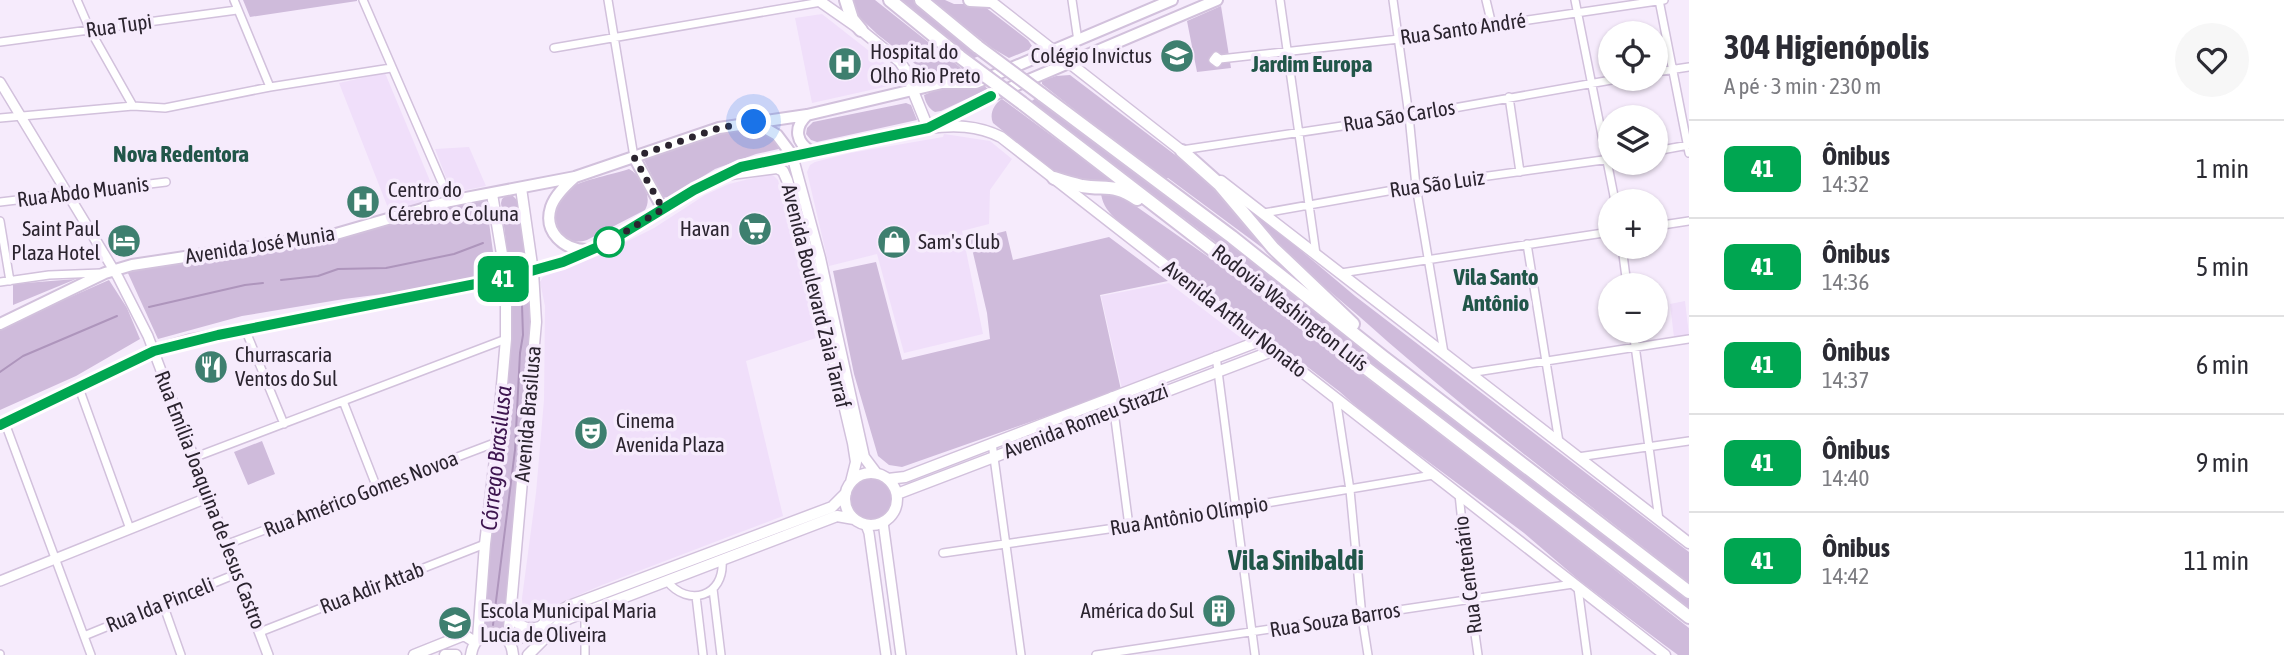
<!DOCTYPE html>
<html lang="pt">
<head>
<meta charset="utf-8">
<style>
	body { margin:0; font-family:"Asap Condensed",sans-serif; background:#f7f7f7; color:#2b2b33; height:100vh; display:flex; flex-direction:column; font-size:26px; white-space:nowrap }
	* { box-sizing:border-box; margin:0 }
	p { font-size:23px; color:#7c7c81 }
	.icon { flex:none; width:38px; height:38px; fill:none; stroke:currentColor; stroke-width:2; stroke-linecap:round; stroke-linejoin:round }
	.map { position:relative; flex:1; overflow:hidden }
	.drawer { display:flex; flex-direction:column; background:#fff; width:595px }
	.drawer>* { flex:none }
	.badge { padding:0 14px; border-radius:10px; font-size:24px; line-height:46px }
	.tools { position:absolute; left:1598px; top:21px; display:grid; gap:14px }
	.tools a { display:grid; place-items:center; width:70px; height:70px; border-radius:50%; background:#fff; box-shadow:0 2px 5px #0004; font-size:35px }
	.you { position:absolute; width:35px; height:35px; margin:-18px; border:5px solid #fff; border-radius:50%; background:#1a73e8; box-shadow:0 0 0 10px #1a73e833 }
	.map>.badge { position:absolute; translate:-50% -50%; box-shadow:0 0 0 4px #fff }
	.round { display:grid; place-items:center; flex:none; width:74px; height:74px; border-radius:37px; background:#f7f7f7 }
	.summary { display:flex; align-items:center; justify-content:space-between; height:119px; padding:0 35px }
	h1 { font-size:33px; font-weight:700; line-height:52px }
	ul { padding:0; list-style:none }
	li { display:flex; align-items:center; gap:21px; height:98px; padding:0 35px; border-top:2px solid #e1e1e2 }
	li div { flex:1 }
	li b { display:block; font-size:26px }
	li em { font-style:normal }
	li .badge { min-width:77px; font-weight:700; text-align:center }
	main { display:flex; flex:1; min-height:0 }
	.map>svg:first-child { display:block }
	.built { fill:#f0dffa }
	.green { fill:#cfbbdb }
	.lines { fill:none; stroke-linecap:round; stroke-linejoin:round }
	.stream { stroke:#ae95bc; stroke-width:2 }
	.minor-casing { stroke:#d2c1dc; stroke-width:10 }
	.tertiary-casing { stroke:#d2c1dc; stroke-width:12 }
	.secondary-casing { stroke:#d2c1dc; stroke-width:13 }
	.primary-casing { stroke:#d2c1dc; stroke-width:14 }
	.motorway-casing { stroke:#d2c1dc; stroke-width:16 }
	.minor { stroke:#fff; stroke-width:7 }
	.tertiary { stroke:#fff; stroke-width:9 }
	.secondary { stroke:#fff; stroke-width:10 }
	.primary { stroke:#fff; stroke-width:10 }
	.motorway { stroke:#fff; stroke-width:12 }
	.motorway-bridge-casing { stroke:#d2c1dc; stroke-width:16; stroke-linecap:butt }
	.motorway-bridge { stroke:#fff; stroke-width:12 }
	.line-casing { stroke:#fff; stroke-width:16 }
	.line { stroke:#00a651; stroke-width:10 }
	.walk { stroke:#2b242f; stroke-width:7; stroke-dasharray:0 12.6 }
	.stop-dot { fill:#fff; stroke:#00a651; stroke-width:3.5 }
	.labels { text-anchor:middle; stroke-width:7; stroke-linejoin:round; paint-order:stroke }
	.street-label { font-size:21px; fill:#2b242f; stroke:#f6ebfc }
	.poi-label { font-size:21px; fill:#2b242f; stroke:#f6ebfc; text-anchor:start }
	.neighbourhood-label { font-size:23px; font-weight:bold; fill:#215649; stroke:#f6ebfc }
	.water-label { font-size:23px; font-style:italic; fill:#3d154f; stroke:#f6ebfc }
	.district-label { font-size:28px; font-weight:bold; fill:#215649; stroke:#f6ebfc }
</style>
</head>
<body>
<main>
<div class="map">
<svg width="1689" height="655" viewBox="0 0 1689 655">
	<rect width="100%" height="100%" fill="#f6ebfc"/>
	<path class="built" d="M 822,14 L 896,72 L 899,78 L 897,83 L 893,85 L 812,103 L 795,18 Z
		M 385,73 L 438,200 L 390,213 L 339,83 Z
		M 944,134 L 990,141 L 1012,159 L 990,190 L 989,224 L 962,231 L 983,334 L 904,353 L 877,254 L 829,266 L 807,172 L 810,165 L 815,162 L 850,153 L 943,137 Z
		M 469,147 L 486,186 L 452,193 L 435,149 Z
		M 769,174 L 774,176 L 778,180 L 819,337 L 746,361 L 783,516 L 602,585 L 523,619 L 522,598 L 536,493 L 544,400 L 545,306 L 540,282 L 543,277 L 622,244 L 654,228 L 705,195 L 729,184 Z
		M 1169,283 L 1245,341 L 1122,389 L 1101,296 Z
		M 1685,301 L 1689,335 L 1674,337 L 1670,304 Z"/>
	<path class="green" d="M 243,0 L 357,0 L 357,1 L 250,17 Z
		M 850,0 L 875,0 L 966,72 L 938,73 L 919,67 L 877,34 L 853,11 Z
		M 897,0 L 914,0 L 981,55 L 972,59 Z
		M 931,0 L 945,0 L 954,4 L 973,4 L 985,7 L 1028,40 L 1032,46 L 1031,49 L 1009,58 L 992,48 Z
		M 1221,6 L 1231,68 L 1197,72 L 1187,21 Z
		M 1070,75 L 1220,189 L 1272,255 L 1168,178 L 1165,179 L 1147,167 L 1042,84 L 1042,81 L 1056,76 Z
		M 983,85 L 988,89 L 941,111 L 935,112 C 929,109 925,102 924,95 L 939,89 Z
		M 1038,97 L 1084,130 L 1689,598 L 1689,610 L 1314,322 L 1222,247 L 1030,102 Z
		M 1002,99 L 1113,181 L 1083,184 L 1057,174 L 993,123 C 989,114 994,104 1002,99 Z
		M 906,103 L 911,105 L 917,120 L 817,142 L 811,140 L 806,134 L 807,128 L 813,122 Z
		M 749,128 L 769,134 L 783,148 L 756,154 L 715,169 L 668,198 L 664,197 L 660,192 L 644,160 L 647,158 L 736,129 Z
		M 629,169 C 642,176 653,197 645,210 L 587,240 C 553,251 545,203 571,187 C 583,180 614,174 629,169 Z
		M 1103,190 L 1120,195 L 1214,261 L 1535,507 L 1689,628 L 1689,655 L 1678,655 L 1663,644 L 1580,581 L 1524,533 L 1367,416 L 1340,392 L 1118,221 C 1109,213 1103,206 1101,194 Z
		M 508,194 L 512,195 L 518,201 L 528,266 L 519,271 L 509,266 L 501,203 L 502,199 Z
		M 486,200 L 496,274 L 422,289 L 344,299 L 242,316 L 158,339 L 127,271 L 338,239 L 451,205 Z
		M 1260,216 L 1355,296 L 1689,552 L 1689,583 C 1581,498 1471,416 1369,325 C 1331,291 1287,259 1257,217 Z
		M 1006,231 L 1013,260 L 1109,237 L 1168,281 L 1100,295 L 1121,390 L 902,467 L 889,465 L 878,456 L 854,374 L 833,271 L 876,262 L 902,360 L 990,339 L 987,313 L 970,240 Z
		M 76,279 L 13,305 L 13,284 Z
		M 109,280 L 127,308 L 140,339 L 76,376 L 0,410 L 0,328 Z
		M 520,288 L 529,288 L 532,296 L 533,319 L 507,618 L 504,626 C 495,632 490,631 483,623 L 483,600 L 510,331 L 511,294 L 515,289 Z
		M 262,441 L 275,474 L 248,485 L 234,452 Z
		M850 499a21 21 0 1 1 42 0a21 21 0 1 1-42 0Z"/>
	<g class="lines">
		<path class="stream" d="M 281,280 L 318,276 L 338,269 L 386,268 L 454,254 L 483,243
			M 149,307 L 245,285 L 263,283
			M 0,372 L 23,356 L 117,316
			M 493,625 L 515,450 L 520,353 L 523,335 L 522,305 L 518,293"/>
		<g class="minor-casing">
			<path id="minor" d="M 77,0 L 90,30 L 133,106
				M 234,0 L 270,87
				M 363,0 L 450,201
				M 608,0 L 634,157
				M 1072,0 L 1078,41
				M 1280,0 L 1316,254
				M 1393,0 L 1409,116 L 1416,186 L 1444,353
				M 1486,0 L 1492,25
				M 1575,0 L 1615,201
				M 1659,0 L 1689,153
				M 0,42 L 237,10
				M 554,48 L 821,2
				M 1220,59 L 1216,56 L 1213,60 L 1217,63 L 1220,59 L 1399,39 L 1664,0
				M 1656,72 L 1689,67
				M 1509,97 L 1520,172
				M 0,118 L 133,106 L 165,108 L 270,87 L 391,68
				M 1182,150 L 1409,116 L 1617,79
				M 1656,151 L 1689,145
				M 0,202 L 166,182
				M 1264,213 L 1416,186 L 1610,159
				M 0,221 L 10,281
				M 1656,226 L 1689,221
				M 1527,244 L 1559,442
				M 1622,247 L 1627,285
				M 1341,273 L 1610,232
				M 0,282 L 49,275 L 101,273
				M 245,329 L 284,424
				M 1633,331 L 1659,520
				M 1216,356 L 1255,655
				M 1469,373 L 1689,339
				M 79,388 L 130,529
				M 1112,396 L 1129,526
				M 1336,398 L 1350,490 L 1362,617 L 1368,655
				M 343,401 L 377,488
				M 5,423 L 91,655
				M 992,443 L 1021,655
				M 1578,457 L 1689,441
				M 193,458 L 506,339
				M 1459,494 L 1470,599 L 1478,655
				M 225,545 L 497,442
				M 943,553 L 1129,526 L 1433,475
				M 667,581 C 688,608 725,596 722,561
				M 1578,588 L 1587,655
				M 713,589 L 721,655
				M 696,596 L 703,655
				M 163,604 L 181,655
				M 585,612 L 585,655
				M 260,632 L 485,544
				M 84,636 L 236,574
				M 0,654 L 0,655
				M 1096,655 L 1573,584"/>
		</g>
		<g class="tertiary-casing">
			<path id="tertiary" d="M 0,82 L 118,277 L 148,336 L 268,655
				M 883,522 L 901,655
				M 866,525 L 869,533 L 886,655
				M 0,581 L 207,498"/>
		</g>
		<g class="secondary-casing">
			<path id="secondary" d="M 818,0 L 861,30 L 900,62 L 908,74 L 913,91 L 928,128 C 954,125 977,125 1001,137 L 1665,655
				M 989,0 L 1187,155
				M 792,155 L 820,258 L 864,457 L 876,473
				M 731,174 L 777,168 L 783,171 L 787,180 L 810,260 L 853,443 L 856,462 L 851,482
				M 1221,181 L 1689,543
				M845 499a26 26 0 1 1 52 0a26 26 0 1 1-52 0Z
				M 888,479 L 905,477 L 1262,340
				M 897,494 L 1275,350
				M 511,612 C 516,625 525,631 539,627
				M 478,638 L 485,544 L 497,442 L 506,339 L 506,278 L 492,194
				M 508,640 L 536,322 L 533,272 L 521,188
				M 509,642 L 533,633 L 556,613 L 569,606 L 832,507 L 846,493
				M 414,655 L 464,635 L 475,642
				M 445,655 L 456,655
				M 471,655 C 473,642 479,635 493,633 C 506,635 512,642 513,655
				M 528,655 L 560,623 L 570,618 L 837,516 L 854,519"/>
		</g>
		<g class="primary-casing">
			<path id="primary" d="M 807,115 C 793,128 796,143 812,152
				M 756,123 L 777,135 L 792,155
				M 634,157 L 663,209
				M 575,177 C 566,185 555,195 551,207 C 543,232 564,250 587,250
				M 0,324 L 105,273 L 132,265 L 336,234 L 450,201 L 575,177 L 719,128 L 807,115 L 942,83 L 976,83 L 1172,0
				M 0,425 L 154,351 L 191,340 L 506,278 L 563,262 L 607,243 L 694,190 L 741,167 L 928,128 L 991,96 L 1217,0"/>
		</g>
		<g class="motorway-casing">
			<path id="motorway" d="M 846,0 L 852,19 L 861,30
				M 890,0 L 960,57
				M 921,0 L 978,47
				M 970,0 L 990,1
				M 1041,94 L 1232,237 L 1383,357 L 1689,592
				M 1022,103 L 1689,617
				M 1182,151 L 1219,184 L 1273,248 L 1353,324
				M 1054,178 C 1063,181 1073,184 1082,186 C 1105,190 1114,183 1137,199"/>
		</g>
		<use href="#minor" class="minor"/>
		<use href="#tertiary" class="tertiary"/>
		<use href="#secondary" class="secondary"/>
		<use href="#primary" class="primary"/>
		<use href="#motorway" class="motorway"/>
		<g class="motorway-bridge-casing">
			<path id="motorway-bridge" d="M 978,47 L 1041,94
				M 960,57 L 1022,103"/>
		</g>
		<use href="#motorway-bridge" class="motorway-bridge"/>
	</g>
	<g class="lines">
		<g class="line-casing">
			<path id="line" d="M 0,425 L 154,351 L 218,335 L 506,278 L 563,262 L 607,243 L 694,190 L 741,167 L 928,128 L 991,96"/>
		</g>
		<use href="#line" class="line"/>
		<path class="walk" d="M 609,242 L 607,243 L 663,209 L 634,157 L 719,128 L 754,122"/>
	</g>
	<defs>
		<g id="school-disc" transform="scale(1.75)"><circle r="9.5" fill="#3e7f6f" stroke="#f6ebfc"/><path d="M0-5L7-2L0 1L-7-2ZM-4 1L0 2.5L4 1V4Q0 6-4 4Z" fill="#fff"/></g>
		<g id="hospital-disc" transform="scale(1.75)"><circle r="9.5" fill="#3e7f6f" stroke="#f6ebfc"/><path d="M-5-5h3v3.5h4V-5h3V5h-3V1.5h-4V5h-3Z" fill="#fff"/></g>
		<g id="supermarket-disc" transform="scale(1.75)"><circle r="9.5" fill="#3e7f6f" stroke="#f6ebfc"/><path d="M-6-5.5h2.5l.6 2H6L4.5 2H-2.5L-4.4-4H-6ZM-1.5 3.2a1.3 1.3 0 1 0 .1 0ZM3 3.2a1.3 1.3 0 1 0 .1 0Z" fill="#fff"/></g>
		<g id="hotel-disc" transform="scale(1.75)"><circle r="9.5" fill="#3e7f6f" stroke="#f6ebfc"/><path d="M-6-4.5h1.5V1H6V5H4.5V3h-9V5H-6ZM-4 0a1.8 1.8 0 1 1 3.6 0ZM.5 0V-2.5h3Q6-2.5 6 0Z" fill="#fff"/></g>
		<g id="shop-disc" transform="scale(1.75)"><circle r="9.5" fill="#3e7f6f" stroke="#f6ebfc"/><path d="M-5-2.5h2.3a2.7 3.5 0 0 1 5.4 0H5L5.5 6h-11ZM-1.5-2.5h3a1.5 2.3 0 0 0-3 0Z" fill="#fff"/></g>
		<g id="restaurant-disc" transform="scale(1.75)"><circle r="9.5" fill="#3e7f6f" stroke="#f6ebfc"/><path d="M-5-6h1v4h1v-4h1v4h1v-4h1v5L-1.5 .5V6h-2V.5L-5-1ZM5-6V6H3V1.5H1.5Q1.5-4 5-6Z" fill="#fff"/></g>
		<g id="theatre-disc" transform="scale(1.75)"><circle r="9.5" fill="#3e7f6f" stroke="#f6ebfc"/><path d="M-5-5.5Q0-4 5-5.5V0Q5 5 0 6Q-5 5-5 0ZM-3.3-2.5H-1v1.5H-3.3ZM1-2.5H3.3v1.5H1ZM-2.8 1Q0 5.5 2.8 1Z" fill="#fff"/></g>
		<g id="building-disc" transform="scale(1.75)"><circle r="9.5" fill="#3e7f6f" stroke="#f6ebfc"/><path d="M-4-6H4V6H1V3H-1V6H-4ZM-2.5-4.3h1.7v1.8h-1.7ZM.8-4.3h1.7v1.8H.8ZM-2.5-1h1.7V.8h-1.7ZM.8-1h1.7V.8H.8Z" fill="#fff"/></g>
	</defs>
	<g fill-rule="evenodd">
		<use href="#school-disc" x="1177" y="56"/>
		<use href="#hospital-disc" x="845" y="64"/>
		<use href="#hospital-disc" x="363" y="202"/>
		<use href="#supermarket-disc" x="755" y="229"/>
		<use href="#hotel-disc" x="124" y="241"/>
		<use href="#shop-disc" x="894" y="242"/>
		<use href="#restaurant-disc" x="211" y="367"/>
		<use href="#theatre-disc" x="591" y="433"/>
		<use href="#building-disc" x="1219" y="611"/>
		<use href="#school-disc" x="455" y="623"/>
	</g>
	<circle class="stop-dot" cx="609" cy="242" r="14"/>
	<g class="labels">
		<g class="street-label">
			<text transform="translate(119 26) rotate(-8)" y="7">Rua Tupi</text>
			<text transform="translate(1463 29) rotate(-8)" y="7">Rua Santo André</text>
			<text transform="translate(1399 116) rotate(-9)" y="7">Rua São Carlos</text>
			<text transform="translate(1437 184) rotate(-8)" y="7">Rua São Luiz</text>
			<text transform="translate(83 192) rotate(-7)" y="7">Rua Abdo Muanis</text>
			<text transform="translate(260 245) rotate(-9)" y="7">Avenida José Munia</text>
			<text transform="translate(816 296) rotate(76)" y="7">Avenida Boulevard Zaia Tarraf</text>
			<text transform="translate(1290 308) rotate(38)" y="7">Rodovia Washington Luís</text>
			<text transform="translate(1235 319) rotate(38)" y="7">Avenida Arthur Nonato</text>
			<text transform="translate(528 414) rotate(-85)" y="7">Avenida Brasilusa</text>
			<text transform="translate(1086 421) rotate(-21)" y="7">Avenida Romeu Strazzi</text>
			<text transform="translate(361 494) rotate(-21)" y="7">Rua Américo Gomes Novoa</text>
			<text transform="translate(210 500) rotate(69)" y="7">Rua Emília Joaquina de Jesus Castro</text>
			<text transform="translate(1189 516) rotate(-9)" y="7">Rua Antônio Olímpio</text>
			<text transform="translate(1468 575) rotate(-97)" y="7">Rua Centenário</text>
			<text transform="translate(372 588) rotate(-21)" y="7">Rua Adir Attab</text>
			<text transform="translate(160 605) rotate(-22)" y="7">Rua Ida Pinceli</text>
			<text transform="translate(1335 620) rotate(-9)" y="7">Rua Souza Barros</text>
		</g>
		<g class="poi-label">
			<text x="870" y="59">Hospital do<tspan x="870" dy="24">Olho Rio Preto</tspan></text>
			<text x="1152" y="63" text-anchor="end">Colégio Invictus</text>
			<text x="388" y="197">Centro do<tspan x="388" dy="24">Cérebro e Coluna</tspan></text>
			<text x="100" y="236" text-anchor="end">Saint Paul<tspan x="100" dy="24">Plaza Hotel</tspan></text>
			<text x="730" y="236" text-anchor="end">Havan</text>
			<text x="918" y="249">Sam's Club</text>
			<text x="235" y="362">Churrascaria<tspan x="235" dy="24">Ventos do Sul</tspan></text>
			<text x="616" y="428">Cinema<tspan x="616" dy="24">Avenida Plaza</tspan></text>
			<text x="480" y="618">Escola Municipal Maria<tspan x="480" dy="24">Lucia de Oliveira</tspan></text>
			<text x="1194" y="618" text-anchor="end">América do Sul</text>
		</g>
		<g class="neighbourhood-label">
			<text x="1312" y="72">Jardim Europa</text>
			<text x="181" y="162">Nova Redentora</text>
			<text x="1496" y="285">Vila Santo<tspan x="1496" dy="26">Antônio</tspan></text>
		</g>
		<g class="water-label">
			<text transform="translate(496 458) rotate(-84)" y="8">Córrego Brasilusa</text>
		</g>
		<g class="district-label">
			<text x="1296" y="570">Vila Sinibaldi</text>
		</g>
	</g>
</svg>
<div class="tools">
<a><svg class="icon" aria-label="locate" viewBox="0 0 24 24"><circle cx="12" cy="12" r="6"/><path d="M12 2v4M12 18v4M2 12h4M18 12h4"/></svg></a>
<a><svg class="icon" aria-label="layers" viewBox="0 0 24 24"><path d="M12 4l9 5-9 5-9-5zM3 14l9 5 9-5"/></svg></a>
<a>+</a>
<a>−</a>
</div>
<div class="you" style="left:754px;top:122px"></div>
<b class="badge" style="left:503px;top:279px;background:#00a651;color:#fff">41</b>
</div>
<section class="drawer">
<div class="summary"><div><h1>304 Higienópolis</h1><p>A pé · 3 min · 230 m</p></div><a class="round"><svg class="icon" aria-label="heart" viewBox="0 0 24 24"><path d="M12 20l-8-8c-3-5 5-10 8-4 3-6 11-1 8 4z"/></svg></a></div>
<ul>
<li><span class="badge" style="background:#00a651;color:#fff">41</span><div><b>Ônibus</b><p>14:32</p></div><em>1 min</em></li>
<li><span class="badge" style="background:#00a651;color:#fff">41</span><div><b>Ônibus</b><p>14:36</p></div><em>5 min</em></li>
<li><span class="badge" style="background:#00a651;color:#fff">41</span><div><b>Ônibus</b><p>14:37</p></div><em>6 min</em></li>
<li><span class="badge" style="background:#00a651;color:#fff">41</span><div><b>Ônibus</b><p>14:40</p></div><em>9 min</em></li>
<li><span class="badge" style="background:#00a651;color:#fff">41</span><div><b>Ônibus</b><p>14:42</p></div><em>11 min</em></li>
</ul>
</section>
</main>
</body>
</html>
